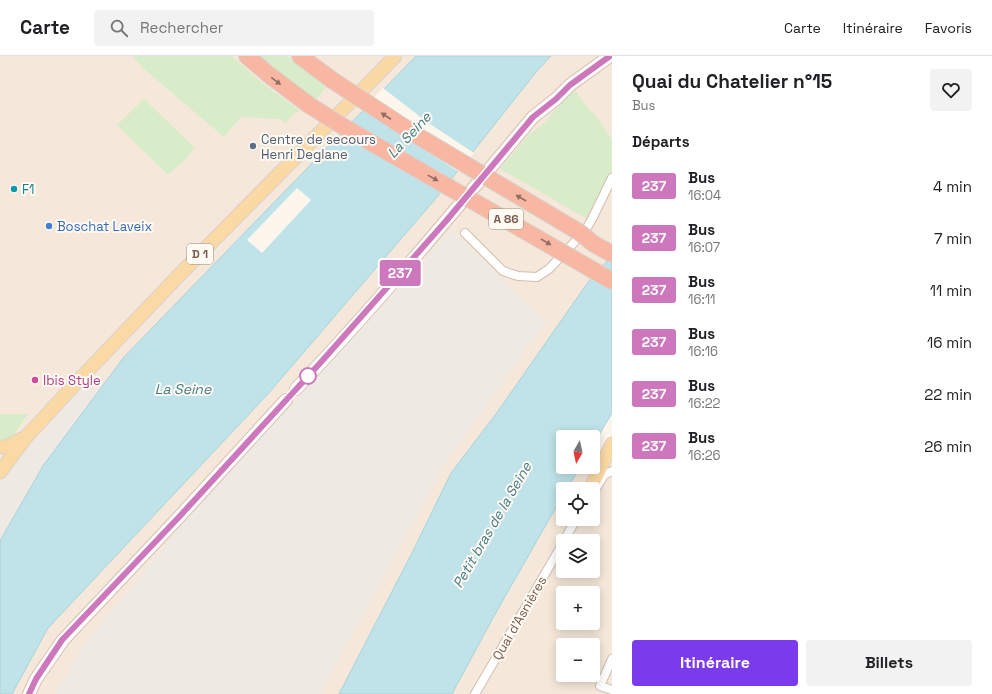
<!DOCTYPE html>
<html lang="fr">
<head>
<meta charset="utf-8">
<style>
	body { margin:0; font-family:"Space Grotesk",sans-serif; background:#f2f2f2; color:#202124; height:100vh; display:flex; flex-direction:column; font-size:15px; white-space:nowrap }
	* { box-sizing:border-box; margin:0 }
	p { font-size:13px; color:#757577 }
	.icon { flex:none; width:22px; height:22px; fill:none; stroke:currentColor; stroke-width:2; stroke-linecap:round; stroke-linejoin:round }
	.map { position:relative; flex:1; overflow:hidden }
	.drawer { display:flex; flex-direction:column; background:#fff; width:380px }
	.drawer>* { flex:none }
	.badge { padding:0 8px; border-radius:3px; font-size:14px; line-height:26px }
	.needle { width:26px; rotate:189deg }
	.fabs { position:absolute; left:556px; top:374px; display:grid; gap:8px }
	.fabs a { display:grid; place-items:center; width:44px; height:44px; border-radius:4px; background:#fff; box-shadow:0 2px 10px #0003; font-size:20px }
	.map>.badge { position:absolute; translate:-50% -50%; box-shadow:0 0 0 2px #fff }
	h2 { padding:0 20px; font-size:15px; line-height:36px }
	.round { display:grid; place-items:center; flex:none; width:42px; height:42px; border-radius:4px; background:#f2f2f2 }
	.headline { display:flex; align-items:center; justify-content:space-between; height:68px; padding:0 20px }
	h1 { font-size:19px; font-weight:700; line-height:30px }
	.primary-button { display:flex; gap:8px; margin-top:auto; padding:8px 20px }
	.primary-button a { flex:1; height:46px; border-radius:4px; background:#7c3aed; color:#fff; font-size:16px; font-weight:700; line-height:46px; text-align:center }
	.primary-button a+a { background:#f2f2f2; color:#202124 }
	ul { padding:0; list-style:none }
	li { display:flex; align-items:center; gap:12px; height:52px; padding:0 20px }
	li div { flex:1 }
	li b { display:block; font-size:15px }
	li em { font-style:normal }
	li .badge { min-width:44px; font-weight:700; text-align:center }
	header { display:flex; align-items:center; gap:24px; box-sizing:border-box; height:56px; padding:0 20px; background:#fff; border-bottom:1px solid #e0e0e0 }
	header strong { font-size:19px }
	nav { display:flex; gap:22px; margin-inline-start:auto; font-size:14px }
	.search { width:280px; height:36px; background:#f2f2f2; display:flex; align-items:center; gap:10px; box-sizing:border-box; padding:0 14px; border-radius:4px; color:#757577; font-size:15px }
	main { display:flex; flex:1; min-height:0 }
	.map>svg:first-child { display:block }
	.residential { fill:#f5e8da; fill-rule:evenodd }
	.industrial { fill:#efe9e4 }
	.green { fill:#d8ecc9 }
	.water { fill:#bfe3e8; stroke:#a5d3da }
	.pier { fill:#fdf6ec }
	.lines { fill:none; stroke-linecap:round; stroke-linejoin:round }
	.street-casing { stroke:#d1beb0; stroke-width:10 }
	.secondary-casing { stroke:#d6c0b0; stroke-width:14 }
	.primary-casing { stroke:#dad1cd; stroke-width:15 }
	.highway-casing { stroke:#dad1cd; stroke-width:18 }
	.street { stroke:#fff; stroke-width:8 }
	.secondary { stroke:#fff; stroke-width:12 }
	.primary { stroke:#fbd9a5; stroke-width:13 }
	.highway { stroke:#f7b7a3; stroke-width:16 }
	.highway-bridge-casing { stroke:#dad1cd; stroke-width:18; stroke-linecap:butt }
	.highway-bridge { stroke:#f7b7a3; stroke-width:16 }
	.oneway { fill:#936e5e }
	.line-casing { stroke:#fff; stroke-width:9 }
	.line { stroke:#cd78bd; stroke-width:6 }
	.service-dot { fill:#5c6f8a; stroke:#fffaf3; stroke-width:1.5 }
	.culture-dot { fill:#0f9aa8; stroke:#fffaf3; stroke-width:1.5 }
	.shop-dot { fill:#3f7fe0; stroke:#fffaf3; stroke-width:1.5 }
	.stop-dot { fill:#fff; stroke:#cd78bd; stroke-width:2 }
	.hotel-dot { fill:#d1479c; stroke:#fffaf3; stroke-width:1.5 }
	.labels { text-anchor:middle; stroke-width:4; stroke-linejoin:round; paint-order:stroke }
	.shield { fill:#fffaf3; stroke:#a28b7f; stroke-width:1 }
	.shield-label { font-size:12px; font-weight:bold; fill:#7a5c4d }
	.service-label { font-size:13px; fill:#4e5e75; stroke:#fffaf3; text-anchor:start }
	.culture-label { font-size:13px; fill:#0d838f; stroke:#fffaf3; text-anchor:start }
	.shop-label { font-size:13px; fill:#366cbe; stroke:#fffaf3; text-anchor:start }
	.hotel-label { font-size:13px; fill:#b23c85; stroke:#fffaf3; text-anchor:start }
	.street-label { font-size:13px; fill:#7a5c4d; stroke:#fffaf3 }
	.water-label { font-size:14px; font-style:italic; fill:#437c86; stroke:#fffaf3 }
</style>
</head>
<body>
<header>
<strong>Carte</strong>
<div class="search"><svg class="icon" aria-label="search" viewBox="0 0 24 24"><circle cx="10" cy="10" r="6"/><path d="M15 15l6 6"/></svg>Rechercher</div>
<nav><a>Carte</a><a>Itinéraire</a><a>Favoris</a></nav>
</header>
<main>
<div class="map">
<svg width="612" height="638" viewBox="0 0 612 638">
	<rect width="100%" height="100%" fill="#fdf6ec"/>
	<path class="residential" d="M 0,0 L 482,0 L 0,565 Z
		M 551,0 L 612,0 L 612,200 L 496,358 L 451,417 L 413,495 L 339,638 L 12,638 L 48,572 L 267,339 L 437,141 L 537,15 Z
		M 593,391 L 612,399 L 612,638 L 452,638 L 494,560 L 563,439 L 563,463 L 593,463 L 593,433 L 567,433 L 580,411 L 593,411 ZM 563,485 L 593,485 L 593,515 L 563,515 ZM 563,537 L 593,537 L 593,567 L 563,567 ZM 563,589 L 593,589 L 593,619 L 563,619 Z"/>
	<path class="industrial" d="M 452,174 L 515,237 L 546,265 L 447,405 L 320,638 L 55,638 L 88,584 L 183,467 Z
		M 86,328 L 97,337 L 43,410 L 0,485 L 0,427 L 15,405 Z"/>
	<path class="green" d="M 132,0 L 232,0 L 261,26 L 300,55 L 293,58 L 286,67 L 279,63 L 241,61 L 224,81 L 144,13 Z
		M 257,0 L 287,0 L 326,31 L 316,44 Z
		M 575,34 L 592,57 L 594,57 L 612,84 L 612,117 L 589,164 L 500,113 L 528,80 L 545,66 L 568,39 Z
		M 144,43 L 195,92 L 184,105 L 168,119 L 117,69 Z
		M 0,358 L 28,358 L 12,382 L 2,385 L 0,384 Z"/>
	<path class="water" d="M 416,0 L 551,0 L 537,15 L 437,141 L 267,339 L 48,572 L 12,638 L 0,638 L 0,485 L 43,410 L 124,301 Z
		M 612,200 L 612,357 L 593,389 L 593,381 L 563,381 L 563,411 L 580,411 L 567,433 L 563,433 L 563,439 L 494,560 L 452,638 L 339,638 L 413,495 L 451,417 L 496,358 L 591,222 Z"/>
	<path class="pier" d="M 383,32 L 427,66 L 474,97 L 459,116 L 362,54 Z
		M 297,132 L 311,144 L 262,197 L 247,184 Z"/>
	<g class="lines">
		<g class="street-casing">
			<path id="street" d="M 465,177 L 503,215 L 518,220 L 537,221 L 549,213 L 585,175 L 592,163 L 612,122
				M 597,431 L 604,419 L 612,415
				M 564,485 L 576,463
				M 612,603 L 600,630 L 612,634
				M 475,638 L 563,487"/>
		</g>
		<g class="secondary-casing">
			<path id="secondary" d="M 296,333 C 379,246 456,153 533,61 L 556,43 L 570,29 L 610,0
				M 29,638 L 36,623 L 63,584 L 179,461 L 286,344"/>
		</g>
		<g class="primary-casing">
			<path id="primary" d="M 0,391 L 6,391 L 26,381
				M 0,416 L 27,380 L 78,325 L 184,214 L 376,20 L 395,0
				M 590,433 L 612,388"/>
		</g>
		<g class="highway-casing">
			<path id="highway" d="M 247,0 L 268,18 L 309,49
				M 300,0 L 332,24"/>
		</g>
		<use href="#street" class="street"/>
		<use href="#secondary" class="secondary"/>
		<use href="#primary" class="primary"/>
		<use href="#highway" class="highway"/>
		<g class="highway-bridge-casing">
			<path id="highway-bridge" d="M 332,24 L 416,79 L 579,176 L 594,188 L 612,198
				M 309,49 L 344,71 L 612,225"/>
		</g>
		<use href="#highway-bridge" class="highway-bridge"/>
	</g>
	<defs><path id="oneway-solid" d="M-6-.8H1V-3.2L6.5 0L1 3.2V.8H-6Z"/></defs>
	<g class="oneway">
		<use href="#oneway-solid" transform="translate(276 25) rotate(38)"/>
		<use href="#oneway-solid" transform="translate(386 60) rotate(-147)"/>
		<use href="#oneway-solid" transform="translate(433 122) rotate(29)"/>
		<use href="#oneway-solid" transform="translate(521 142) rotate(-150)"/>
		<use href="#oneway-solid" transform="translate(546 186) rotate(31)"/>
	</g>
	<g class="lines">
		<g class="line-casing">
			<path id="line" d="M 29,638 L 36,623 L 62,584 L 179,461 L 322,305 L 446,165 L 533,61 L 556,43 L 570,29 L 610,0"/>
		</g>
		<use href="#line" class="line"/>
	</g>
	<circle class="service-dot" cx="253" cy="90" r="4"/>
	<circle class="culture-dot" cx="14" cy="133" r="4"/>
	<circle class="shop-dot" cx="49" cy="170" r="4"/>
	<circle class="stop-dot" cx="308" cy="320" r="8"/>
	<circle class="hotel-dot" cx="35" cy="324" r="4"/>
	<g class="labels">
		<g class="shield">
			<rect x="489" y="153" width="34" height="20" rx="3"/>
			<rect x="187" y="188" width="26" height="20" rx="3"/>
		</g>
		<g class="shield-label">
			<text x="506" y="167">A 86</text>
			<text x="200" y="202">D 1</text>
		</g>
		<g class="service-label">
			<text x="261" y="88">Centre de secours<tspan x="261" dy="15">Henri Deglane</tspan></text>
		</g>
		<g class="culture-label">
			<text x="22" y="138">F1</text>
		</g>
		<g class="shop-label">
			<text x="57" y="175">Boschat Laveix</text>
		</g>
		<g class="hotel-label">
			<text x="43" y="329">Ibis Style</text>
		</g>
		<g class="street-label">
			<text transform="translate(519 562) rotate(-60)" y="5">Quai d'Asnières</text>
		</g>
		<g class="water-label">
			<text transform="translate(409 79) rotate(-47)" y="5">La Seine</text>
			<text x="183" y="338">La Seine</text>
			<text transform="translate(492 469) rotate(-60)" y="5">Petit bras de la Seine</text>
		</g>
	</g>
</svg>
<div class="fabs">
<a><svg class="needle" viewBox="-14 -14 28 28"><path d="M0-13l5 13h-10z" fill="#e53935"/><path d="M0 13l5-13h-10z" fill="#757577"/></svg></a>
<a><svg class="icon" aria-label="locate" viewBox="0 0 24 24"><circle cx="12" cy="12" r="6"/><path d="M12 2v4M12 18v4M2 12h4M18 12h4"/></svg></a>
<a><svg class="icon" aria-label="layers" viewBox="0 0 24 24"><path d="M12 4l9 5-9 5-9-5zM3 14l9 5 9-5"/></svg></a>
<a>+</a>
<a>−</a>
</div>
<b class="badge" style="left:400px;top:217px;background:#cd78bd;color:#fff">237</b>
</div>
<section class="drawer">
<div class="headline"><div><h1>Quai du Chatelier n°15</h1><p>Bus</p></div><a class="round"><svg class="icon" aria-label="heart" viewBox="0 0 24 24"><path d="M12 20l-8-8c-3-5 5-10 8-4 3-6 11-1 8 4z"/></svg></a></div>
<h2>Départs</h2>
<ul>
<li><span class="badge" style="background:#cd78bd;color:#fff">237</span><div><b>Bus</b><p>16:04</p></div><em>4 min</em></li>
<li><span class="badge" style="background:#cd78bd;color:#fff">237</span><div><b>Bus</b><p>16:07</p></div><em>7 min</em></li>
<li><span class="badge" style="background:#cd78bd;color:#fff">237</span><div><b>Bus</b><p>16:11</p></div><em>11 min</em></li>
<li><span class="badge" style="background:#cd78bd;color:#fff">237</span><div><b>Bus</b><p>16:16</p></div><em>16 min</em></li>
<li><span class="badge" style="background:#cd78bd;color:#fff">237</span><div><b>Bus</b><p>16:22</p></div><em>22 min</em></li>
<li><span class="badge" style="background:#cd78bd;color:#fff">237</span><div><b>Bus</b><p>16:26</p></div><em>26 min</em></li>
</ul>
<div class="primary-button"><a>Itinéraire</a><a>Billets</a></div>
</section>
</main>
</body>
</html>
